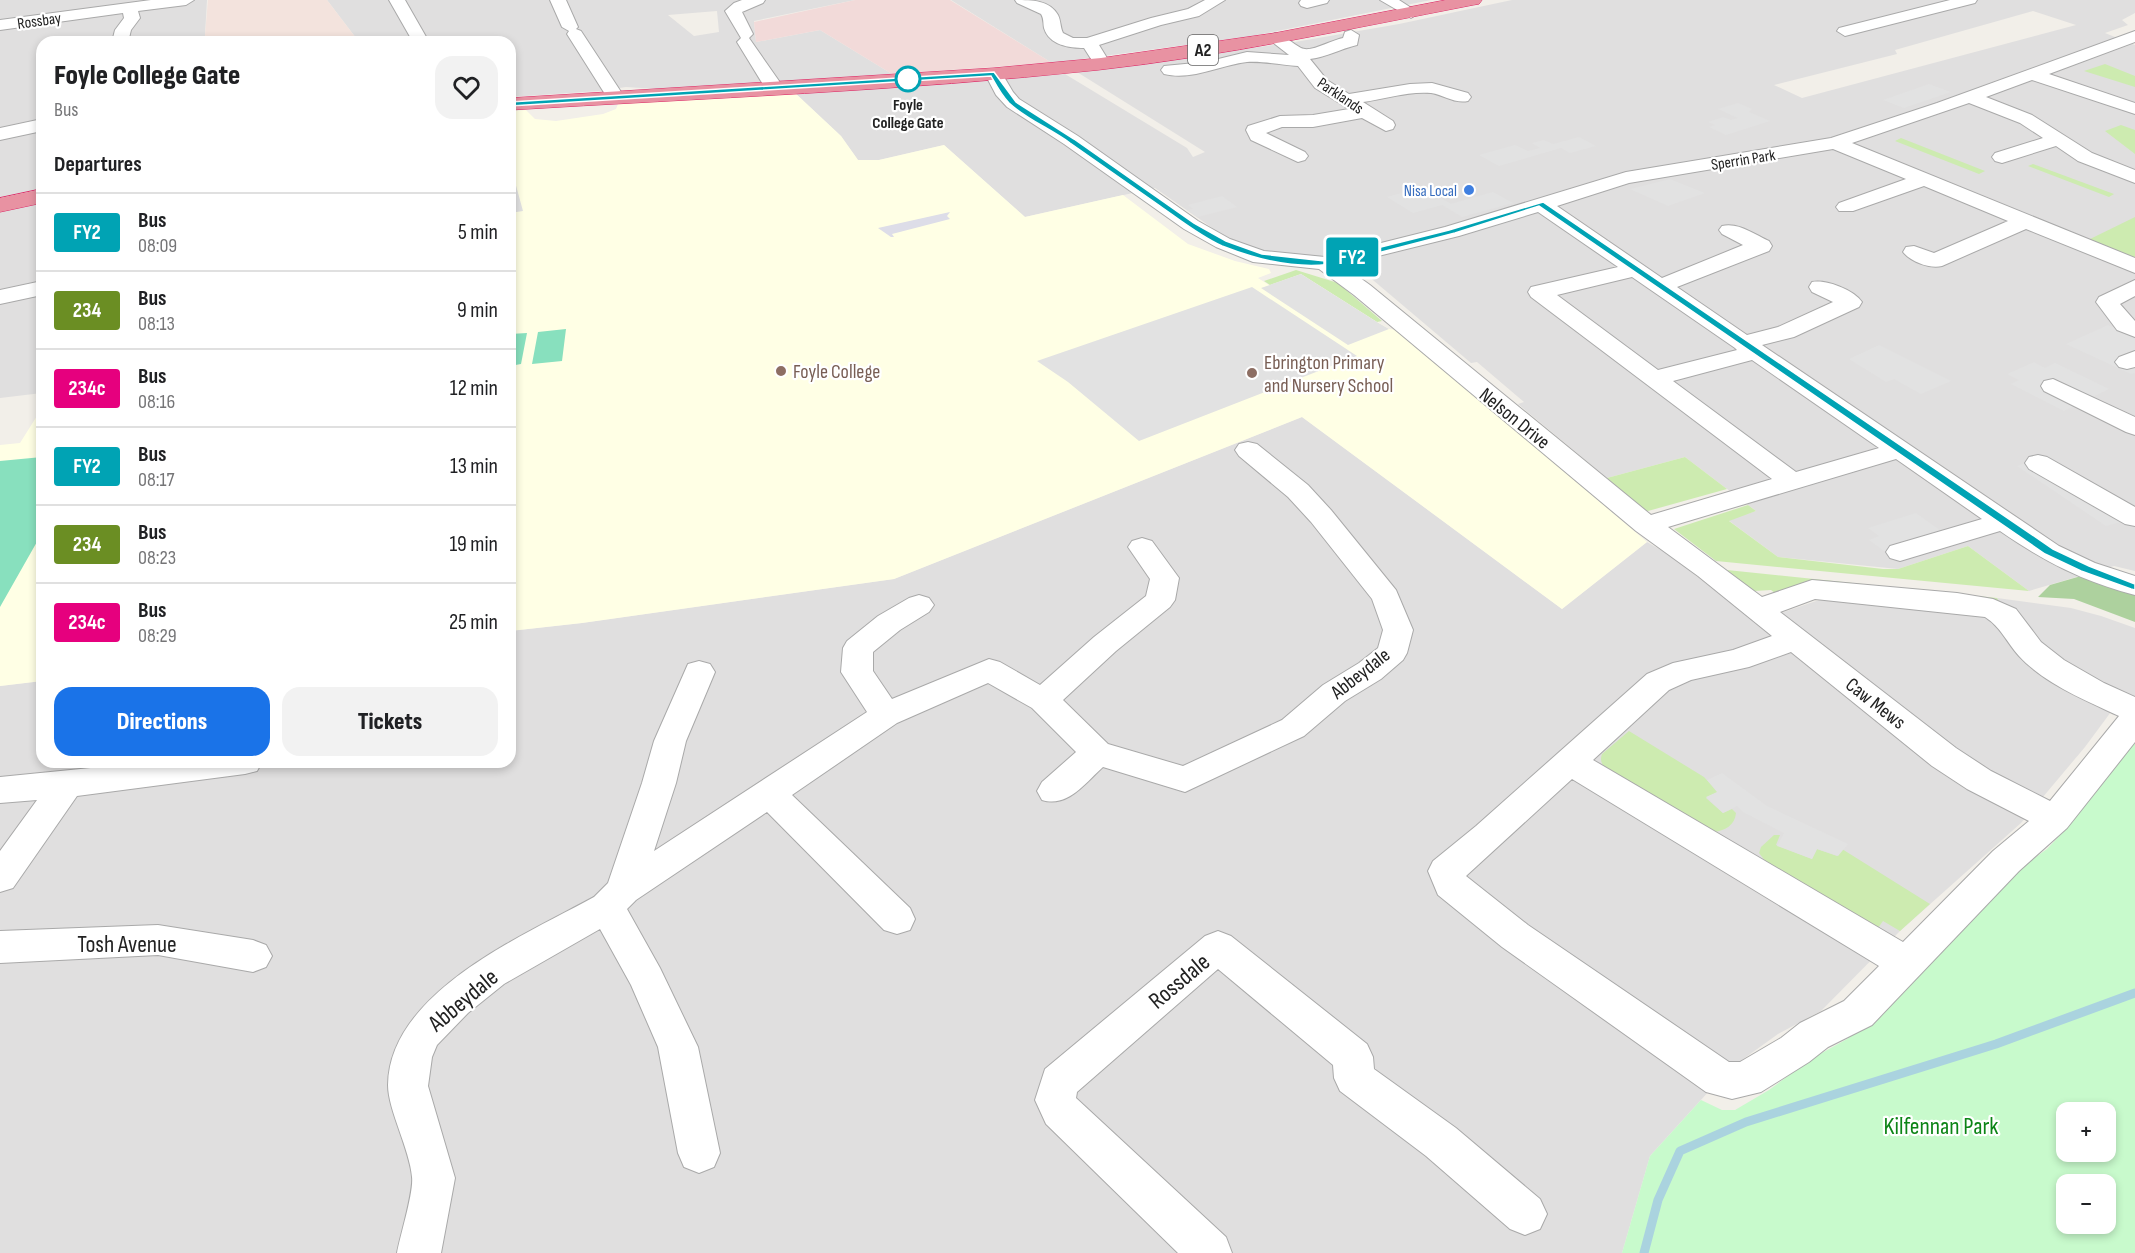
<!DOCTYPE html>
<html lang="en">
<head>
<meta charset="utf-8">
<style>
	body { margin:0; font-family:"Sofia Sans Condensed",sans-serif; background:#f2f2f2; color:#202124; height:100vh; display:flex; flex-direction:column; font-size:22px; white-space:nowrap }
	* { box-sizing:border-box; margin:0 }
	p { font-size:20px; color:#757577 }
	.icon { flex:none; width:33px; height:33px; fill:none; stroke:currentColor; stroke-width:2; stroke-linecap:round; stroke-linejoin:round }
	.map { position:relative; flex:1; overflow:hidden }
	.details { position:absolute; left:36px; top:36px; width:480px; height:732px; display:flex; flex-direction:column; background:#fff; border-radius:18px; box-shadow:0 3px 9px #0003 }
	.details>* { flex:none }
	.badge { padding:0 12px; border-radius:4px; font-size:21px; line-height:39px }
	.controls { position:absolute; left:2056px; top:1102px; display:grid; gap:12px }
	.controls a { display:grid; place-items:center; width:60px; height:60px; border-radius:12px; background:#fff; box-shadow:0 3px 9px #0003; font-size:30px }
	.map>.badge { position:absolute; translate:-50% -50%; box-shadow:0 0 0 3px #fff }
	h2 { padding:0 18px; font-size:22px; line-height:54px }
	.round { display:grid; place-items:center; flex:none; width:63px; height:63px; border-radius:18px; background:#f2f2f2 }
	.headline { display:flex; align-items:center; justify-content:space-between; height:102px; padding:0 18px }
	h1 { font-size:28px; font-weight:800; line-height:45px }
	.primary-button { display:flex; gap:12px; margin-top:auto; padding:12px 18px }
	.primary-button a { flex:1; height:69px; border-radius:18px; background:#1a73e8; color:#fff; font-size:24px; font-weight:800; line-height:69px; text-align:center }
	.primary-button a+a { background:#f2f2f2; color:#202124 }
	ul { padding:0; list-style:none }
	li { display:flex; align-items:center; gap:18px; height:78px; padding:0 18px; border-top:2px solid #e0e0e0 }
	li div { flex:1 }
	li b { display:block; font-size:22px }
	li em { font-style:normal }
	li .badge { min-width:66px; font-weight:700; text-align:center }
	.map>svg:first-child { display:block }
	.residential { fill:#e0dfdf; fill-rule:evenodd }
	.commercial { fill:#f2dad9 }
	.education { fill:#ffffe5 }
	.military { fill:#f3e3dd }
	.grass { fill:#cdebb0 }
	.forest { fill:#add19e }
	.park { fill:#c8facc; fill-rule:evenodd }
	.pitch { fill:#88e0be }
	.parking { fill:#e2e2e2 }
	.plaza { fill:#dddde8 }
	.lines { fill:none; stroke-linecap:round; stroke-linejoin:round }
	.stream { stroke:#aad3df; stroke-width:9 }
	.minor-casing { stroke:#a9a9a9; stroke-width:2 }
	.highway-casing { stroke:#dc2a67; stroke-width:1 }
	.minor { fill:#fff; fill-rule:evenodd }
	.highway { fill:#e892a2; fill-rule:evenodd }
	.line { fill:#00a3b4; stroke:#fff; stroke-width:1.5 }
	.stop-dot { fill:#fff; stroke:#00a3b4; stroke-width:3 }
	.shop-dot { fill:#3f7fe0; stroke:#fff; stroke-width:2 }
	.education-dot { fill:#8d6e63; stroke:#fff; stroke-width:2 }
	.labels { text-anchor:middle; stroke-width:4.5; stroke-linejoin:round; paint-order:stroke }
	.far-street-label { font-size:16px; fill:#222; stroke:#fff }
	.far-stop-label { font-size:16px; font-weight:bold; fill:#222; stroke:#fff }
	.far-shop-label { font-size:16px; fill:#366cbe; stroke:#fff; text-anchor:end }
	.shield { fill:#fff; stroke:#646464; stroke-width:1.5 }
	.shield-label { font-size:18px; font-weight:bold; fill:#222 }
	.education-label { font-size:20px; fill:#785e54; stroke:#fff; text-anchor:start }
	.street-label { font-size:20px; fill:#222; stroke:#fff }
	.near-street-label { font-size:24px; fill:#222; stroke:#fff }
	.near-park-label { font-size:24px; fill:#0c8416; stroke:#fff }
</style>
</head>
<body>
<div class="map">
<svg width="2135" height="1253" viewBox="0 0 2135 1253">
	<rect width="100%" height="100%" fill="#f2efe9"/>
	<path class="residential" d="M 0,0 L 207,0 L 205,35 L 208,42 L 42,42 L 42,191 L 0,201 Z
		M 327,0 L 855,0 L 754,21 L 756,42 L 820,30 L 892,74 L 656,89 L 626,87 L 599,91 L 510,97 L 510,42 L 359,42 ZM 717,11 L 719,32 L 694,36 L 668,15 Z
		M 951,0 L 1431,0 L 1252,36 L 1052,63 Z
		M 1512,0 L 2135,0 L 2135,13 L 2122,20 L 2128,25 L 2105,33 L 2135,45 L 2135,571 L 2114,566 L 2029,591 L 1968,546 L 1898,569 L 1778,557 L 1728,520 L 1756,511 L 1685,457 L 1607,478 L 1518,404 L 1524,402 L 1477,362 L 1471,363 L 1354,264 L 1381,259 L 1362,248 L 1318,257 L 1265,253 L 1231,241 L 1155,188 L 1025,217 L 944,145 L 879,160 L 858,160 L 841,136 L 794,92 L 1065,74 L 1187,148 L 1193,157 L 1205,152 L 1077,72 L 1295,42 L 1399,24 ZM 2033,11 L 2076,25 L 1802,98 L 1774,85 L 1897,54 L 1895,50 Z
		M 42,201 L 42,393 L 0,398 L 0,211 Z
		M 1302,417 L 1562,609 L 1647,542 L 1671,556 L 1755,622 L 1819,600 L 1963,614 L 2001,604 L 1997,598 L 2071,608 L 2101,616 L 2135,628 L 2135,696 L 2122,697 L 2085,747 L 2021,823 L 1900,931 L 1821,1011 L 1778,1034 L 1728,1070 L 1720,1079 L 1650,1156 L 1622,1253 L 0,1253 L 0,686 L 42,681 L 42,762 L 510,762 L 510,631 L 582,623 L 894,579 Z"/>
	<path class="commercial" d="M 855,0 L 950,0 L 1052,63 L 892,74 L 820,30 L 756,42 L 754,22 Z"/>
	<path class="education" d="M 794,92 L 841,136 L 858,160 L 879,160 L 944,145 L 1025,217 L 1123,195 L 1188,244 L 1235,261 L 1269,269 L 1271,273 L 1258,278 L 1269,285 L 1301,274 L 1389,329 L 1398,330 L 1647,542 L 1562,609 L 1302,417 L 894,579 L 582,623 L 510,631 L 510,111 L 526,110 L 535,119 L 556,121 L 603,114 L 616,109 L 618,104 Z
		M 42,408 L 42,681 L 0,686 L 0,445 L 20,443 Z"/>
	<path class="military" d="M 208,0 L 327,0 L 359,42 L 208,42 L 205,35 Z"/>
	<path class="grass" d="M 2105,64 L 2135,76 L 2135,87 L 2084,71 Z
		M 2121,125 L 2135,130 L 2135,154 L 2105,131 Z
		M 1901,138 L 1985,171 L 1979,174 L 1895,141 Z
		M 2033,164 L 2114,194 L 2109,197 L 2028,166 Z
		M 2135,217 L 2135,258 L 2088,240 Z
		M 1296,270 L 1338,283 L 1382,321 L 1377,322 L 1301,274 L 1270,285 L 1264,281 Z
		M 1685,457 L 1727,489 L 1648,511 L 1643,510 L 1607,478 Z
		M 1748,505 L 1756,511 L 1729,521 L 1778,557 L 1883,569 L 1898,569 L 1968,546 L 2029,591 L 1716,561 L 1674,529 Z
		M 1727,570 L 1997,598 L 2001,604 L 1805,583 L 1775,593 L 1771,590 L 1754,591 Z
		M 1629,731 L 1704,777 L 1718,792 L 1706,798 L 1723,813 L 1732,809 L 1736,813 C 1735,825 1725,831 1713,832 L 1609,772 C 1603,766 1599,762 1602,754 Z
		M 1774,835 L 1780,835 L 1776,845 L 1812,859 L 1817,849 L 1837,856 L 1842,849 L 1930,904 L 1900,931 L 1883,921 L 1878,928 L 1766,862 L 1759,853 L 1761,847 Z"/>
	<path class="forest" d="M 2081,576 L 2098,584 L 2135,593 L 2135,622 L 2074,599 L 2038,597 L 2050,585 Z"/>
	<path class="park" d="M 2135,738 L 2135,1253 L 1622,1253 L 1650,1156 L 1701,1100 L 1722,1110 L 1735,1110 L 1769,1090 L 1811,1059 L 1847,1039 L 1875,1017 L 2022,867 L 2047,849 L 2064,831 ZM 2067,1113 L 2106,1113 L 2106,1152 L 2067,1152 ZM 2067,1185 L 2106,1185 L 2106,1224 L 2067,1224 Z"/>
	<path class="pitch" d="M 566,329 L 562,361 L 532,364 L 538,332 Z
		M 527,333 L 521,364 L 510,366 L 510,334 Z
		M 42,457 L 42,533 L 0,607 L 0,461 Z"/>
	<path class="parking" d="M 1929,84 L 1951,92 L 1904,108 L 1883,100 Z
		M 1738,103 L 1752,109 L 1749,112 L 1770,121 L 1726,135 L 1709,127 L 1715,125 L 1708,122 L 1723,117 L 1731,120 L 1738,118 L 1718,109 Z
		M 1579,137 L 1596,146 L 1570,153 L 1561,148 L 1499,166 L 1479,155 L 1515,145 L 1528,151 L 1540,148 L 1532,143 L 1544,140 L 1553,144 Z
		M 512,171 L 523,211 L 510,213 L 510,172 Z
		M 1670,179 L 1705,193 L 1668,206 L 1630,189 Z
		M 1416,189 L 1423,193 L 1430,191 L 1451,204 L 1493,192 L 1513,203 L 1462,217 L 1442,205 L 1413,213 L 1387,197 Z
		M 1222,196 L 1237,207 L 1197,217 L 1187,210 L 1193,209 L 1188,205 Z
		M 1301,274 L 1377,322 L 1389,329 L 1348,345 L 1261,288 Z
		M 1252,287 L 1357,356 L 1139,441 L 1068,382 L 1037,361 Z
		M 2108,325 L 2135,337 L 2135,373 L 2131,374 L 2066,344 Z
		M 1879,345 L 1951,381 L 1921,394 L 1894,379 L 1886,382 L 1849,359 Z
		M 2034,362 L 2045,368 L 2055,363 L 2109,389 L 2064,411 L 2011,384 L 2019,380 L 2007,374 Z
		M 2041,458 L 2128,520 L 2106,526 L 2017,466 Z
		M 1916,513 L 1959,544 L 1899,562 L 1869,540 L 1879,536 L 1868,528 Z
		M 1722,773 L 1767,806 L 1848,844 L 1838,856 L 1817,849 L 1812,859 L 1777,846 L 1784,833 L 1743,812 L 1737,806 L 1723,813 L 1706,797 L 1717,792 L 1707,780 Z"/>
	<path class="plaza" d="M 950,212 L 947,216 L 950,219 L 892,234 L 894,237 L 891,237 L 878,228 Z"/>
	<g class="lines">
		<path class="stream" d="M 1644,1253 L 1658,1200 L 1680,1151 L 1746,1122 L 1996,1044 L 2135,993"/>
		<g class="minor-casing">
			<path id="minor" d="M 151,0 L 194,0 L 186,5 L 138,11 L 140,18 L 131,30 L 128,42 L 112,42 L 115,30 L 124,18 L 123,13 L 0,30 L 0,20 Z
				M 389,0 L 405,0 L 429,42 L 413,42 Z
				M 550,0 L 566,0 L 578,27 L 576,29 L 581,31 L 625,98 L 622,102 L 610,102 L 567,34 L 569,31 L 562,27 Z
				M 742,0 L 765,0 L 763,3 L 742,12 L 753,34 L 749,38 L 779,81 L 782,87 L 779,91 L 767,91 L 737,42 L 741,38 L 725,11 L 734,3 Z
				M 1015,0 C 1031,0 1050,0 1058,15 C 1061,21 1060,27 1063,33 L 1073,38 L 1087,38 L 1151,18 L 1188,9 L 1205,0 L 1225,0 L 1199,16 L 1161,25 L 1099,45 L 1107,58 L 1105,62 L 1093,62 L 1084,48 C 1069,48 1049,45 1044,28 C 1043,22 1044,19 1041,14 L 1017,3 Z
				M 1301,0 L 1329,0 L 1327,3 L 1307,8 L 1301,6 L 1299,3 Z
				M 1380,0 L 1399,0 L 1419,13 L 1411,18 Z
				M 1950,0 L 1977,0 L 1975,3 L 1845,36 L 1837,31 L 1839,28 Z
				M 1351,30 L 1359,35 L 1357,45 C 1340,49 1327,57 1310,59 L 1327,80 L 1349,94 L 1410,84 L 1432,83 L 1468,93 L 1471,97 L 1468,101 C 1455,104 1444,95 1431,93 C 1409,91 1384,99 1363,102 L 1393,121 L 1395,125 L 1393,129 L 1386,131 L 1362,118 L 1313,127 L 1282,127 L 1266,133 L 1305,152 L 1308,156 L 1305,160 L 1298,162 L 1251,140 L 1246,130 L 1248,126 L 1280,116 L 1313,115 L 1349,109 L 1315,88 L 1298,66 C 1282,65 1263,61 1247,62 C 1220,65 1192,81 1164,74 L 1161,70 L 1164,66 L 1206,62 L 1247,52 L 1289,55 L 1267,38 L 1275,33 C 1285,36 1292,43 1301,48 C 1311,53 1331,40 1343,38 L 1345,32 Z
				M 2135,31 L 2135,42 L 2049,74 L 2135,103 L 2135,114 L 2032,80 L 1986,97 L 2032,115 L 2092,153 L 2135,170 L 2135,183 L 2078,161 L 2056,146 L 2002,163 L 1995,161 L 1992,157 L 1995,153 L 2043,138 L 2020,123 L 1969,103 L 1852,143 L 2135,258 L 2135,273 L 2026,229 L 1942,266 C 1930,269 1911,262 1903,252 L 1906,247 L 1914,246 L 1934,253 L 2008,221 L 1924,186 L 1853,211 L 1839,211 L 1836,207 L 1839,203 L 1906,179 L 1833,149 L 1629,183 L 1557,206 L 1662,278 L 1743,245 L 1722,234 L 1719,230 L 1722,226 C 1738,222 1754,234 1769,241 L 1772,246 L 1769,251 L 1677,287 L 1747,335 L 1778,327 L 1833,302 L 1812,292 L 1809,287 L 1812,282 C 1826,279 1854,290 1862,302 L 1859,307 L 1794,337 L 1762,345 L 2059,546 L 2095,563 L 2135,576 L 2135,595 C 2082,581 2045,562 2000,531 L 1900,561 L 1890,558 L 1886,552 L 1890,546 L 1982,519 L 1896,459 L 1668,527 L 1762,597 L 1812,580 L 1957,593 L 1993,599 L 2016,609 L 2041,642 L 2064,660 L 2104,683 L 2135,697 L 2135,742 L 2067,828 L 2019,871 L 1872,1025 L 1828,1047 L 1809,1062 L 1761,1092 L 1732,1099 L 1706,1092 L 1502,947 L 1438,895 L 1428,871 L 1433,861 L 1476,826 L 1647,674 L 1673,663 L 1733,650 L 1772,636 L 1698,576 L 1636,531 L 1354,295 L 1319,269 L 1253,262 L 1216,247 L 1184,229 L 1064,144 L 1007,107 L 996,95 L 985,74 L 988,70 L 1000,70 L 1013,92 L 1019,99 L 1078,136 L 1198,221 L 1230,239 L 1264,251 L 1325,257 L 1445,227 L 1626,172 L 1831,138 L 1937,103 ZM 1538,212 L 1618,267 L 1531,287 L 1528,292 L 1531,297 L 1772,479 L 1651,515 L 1370,285 L 1342,265 L 1459,236 ZM 1632,277 L 1735,348 L 1737,350 L 1658,370 L 1557,295 ZM 1752,360 L 1879,448 L 1796,472 L 1673,381 ZM 1815,599 L 1985,617 C 2001,627 2007,643 2019,656 C 2045,684 2085,700 2119,716 L 2050,801 L 1991,771 L 1956,748 L 1780,612 ZM 1791,652 L 1932,766 L 1967,789 L 2029,821 L 1993,851 L 1903,942 L 1593,760 L 1669,690 L 1691,680 L 1749,667 ZM 1572,779 L 1879,966 L 1844,1001 L 1800,1023 L 1781,1038 L 1740,1062 L 1729,1062 L 1528,925 L 1466,876 Z
				M 42,119 L 42,131 L 0,140 L 0,128 Z
				M 2135,280 L 2135,296 L 2120,304 L 2135,321 L 2135,337 L 2117,330 L 2096,302 L 2099,297 Z
				M 42,281 L 42,295 L 0,304 L 0,290 Z
				M 2135,351 L 2135,367 L 2127,369 L 2119,367 L 2115,362 L 2119,357 Z
				M 2053,379 L 2135,417 L 2135,435 L 2126,432 L 2044,391 L 2041,386 L 2044,381 Z
				M 1248,442 L 1257,444 L 1308,485 L 1331,510 L 1396,590 L 1413,630 L 1407,653 L 1403,660 L 1381,679 L 1345,701 L 1304,736 L 1185,792 L 1103,767 C 1085,783 1068,808 1042,800 L 1037,791 L 1042,782 L 1076,752 L 1032,708 L 988,683 L 897,723 L 792,795 L 910,908 L 915,919 L 910,930 L 897,934 L 884,930 L 767,812 L 636,900 L 627,909 L 660,968 L 698,1047 L 720,1153 L 714,1167 L 699,1173 L 684,1167 L 678,1153 L 658,1047 L 631,985 L 600,929 L 504,984 L 468,1013 L 437,1045 L 432,1057 L 428,1086 L 455,1178 L 441,1253 L 397,1253 C 400,1236 414,1192 412,1177 C 410,1150 388,1110 388,1085 C 389,992 525,935 594,897 L 608,883 L 642,783 L 654,741 L 688,664 L 699,661 L 710,664 L 715,672 L 686,741 L 676,783 L 654,851 L 867,712 L 841,672 L 843,648 L 847,641 L 878,616 L 909,598 L 919,595 L 929,598 L 934,605 L 929,612 L 900,630 L 873,652 L 873,671 L 892,699 L 989,659 L 1000,662 L 1040,685 L 1094,637 L 1146,596 L 1150,579 L 1128,547 L 1132,541 L 1142,538 L 1152,541 L 1179,578 L 1175,600 L 1170,607 L 1116,651 L 1063,700 L 1108,744 L 1183,766 L 1282,720 L 1323,685 L 1359,663 L 1378,648 L 1383,630 L 1372,599 L 1311,522 L 1288,497 L 1239,456 L 1235,450 L 1239,444 Z
				M 2038,455 L 2047,457 L 2135,507 L 2135,526 L 2125,524 L 2029,469 L 2025,463 L 2029,457 Z
				M 151,762 L 262,762 L 257,771 L 245,774 L 77,796 L 13,888 L 0,892 L 0,851 L 37,800 L 0,803 L 0,777 Z
				M 158,925 L 253,940 L 266,945 L 272,956 L 266,967 L 253,972 L 158,955 L 0,963 L 0,931 Z
				M 1218,931 L 1231,936 L 1367,1044 L 1373,1057 L 1374,1069 L 1456,1128 L 1540,1199 L 1547,1214 L 1540,1229 L 1525,1235 L 1510,1229 L 1426,1156 L 1340,1091 L 1334,1078 L 1333,1065 L 1218,969 L 1077,1092 L 1076,1098 L 1226,1237 L 1232,1253 L 1178,1253 L 1046,1124 L 1035,1100 L 1045,1069 L 1205,936 Z"/>
		</g>
		<g class="highway-casing">
			<path id="highway" d="M 1446,0 L 1482,0 L 1479,4 L 1473,5 C 1349,29 1224,56 1098,70 C 903,91 706,98 510,110 L 510,98 L 994,68 L 1101,58 L 1275,33 Z
				M 42,189 L 42,203 L 0,212 L 0,198 Z"/>
		</g>
		<use href="#minor" class="minor"/>
		<use href="#highway" class="highway"/>
	</g>
	<path class="line" d="M 994,72 L 1016,102 L 1074,139 L 1194,223 L 1226,241 L 1262,254 L 1325,261 L 1449,230 L 1543,202 L 2053,549 L 2089,566 L 2135,584 L 2135,590 L 2131,589 L 2081,571 L 2045,554 L 1539,206 L 1455,233 L 1343,262 C 1303,271 1260,261 1222,246 C 1200,236 1180,220 1160,206 C 1130,185 1100,164 1070,143 C 1051,129 1026,119 1009,103 C 1001,95 996,85 991,76 L 510,106 L 506,104 L 510,102 Z"/>
	<circle class="stop-dot" cx="908" cy="79" r="12"/>
	<circle class="shop-dot" cx="1469" cy="190" r="6"/>
	<g class="education-dot">
		<circle cx="781" cy="371" r="6"/>
		<circle cx="1252" cy="373" r="6"/>
	</g>
	<g class="labels">
		<g class="far-street-label">
			<text transform="translate(39 20) rotate(-8)" y="6">Rossbay</text>
			<text transform="translate(1341 95) rotate(34)" y="6">Parklands</text>
			<text transform="translate(1743 159) rotate(-9)" y="6">Sperrin Park</text>
		</g>
		<g class="far-stop-label">
			<text x="908" y="110">Foyle<tspan x="908" dy="18">College Gate</tspan></text>
		</g>
		<g class="far-shop-label">
			<text x="1457" y="196">Nisa Local</text>
		</g>
		<rect class="shield" x="1188" y="35" width="30" height="30" rx="4.5"/>
		<g class="shield-label">
			<text x="1203" y="56">A2</text>
		</g>
		<g class="education-label">
			<text x="1264" y="369">Ebrington Primary<tspan x="1264" dy="23">and Nursery School</tspan></text>
			<text x="793" y="378">Foyle College</text>
		</g>
		<g class="street-label">
			<text transform="translate(1515 418) rotate(39)" y="7">Nelson Drive</text>
			<text transform="translate(1360 673) rotate(-38)" y="7">Abbeydale</text>
			<text transform="translate(1876 703) rotate(38)" y="7">Caw Mews</text>
		</g>
		<g class="near-street-label">
			<text x="127" y="952">Tosh Avenue</text>
			<text transform="translate(1179 981) rotate(-40)" y="8">Rossdale</text>
			<text transform="translate(463 1000) rotate(-40)" y="8">Abbeydale</text>
		</g>
		<g class="near-park-label">
			<text x="1941" y="1134">Kilfennan Park</text>
		</g>
	</g>
</svg>
<div class="controls">
<a>+</a>
<a>−</a>
</div>
<b class="badge" style="left:1352px;top:257px;background:#00a3b4;color:#fff">FY2</b>
<section class="details">
<div class="headline"><div><h1>Foyle College Gate</h1><p>Bus</p></div><a class="round"><svg class="icon" aria-label="heart" viewBox="0 0 24 24"><path d="M12 20l-8-8c-3-5 5-10 8-4 3-6 11-1 8 4z"/></svg></a></div>
<h2>Departures</h2>
<ul>
<li><span class="badge" style="background:#00a3b4;color:#fff">FY2</span><div><b>Bus</b><p>08:09</p></div><em>5 min</em></li>
<li><span class="badge" style="background:#6b8e23;color:#fff">234</span><div><b>Bus</b><p>08:13</p></div><em>9 min</em></li>
<li><span class="badge" style="background:#e6007e;color:#fff">234c</span><div><b>Bus</b><p>08:16</p></div><em>12 min</em></li>
<li><span class="badge" style="background:#00a3b4;color:#fff">FY2</span><div><b>Bus</b><p>08:17</p></div><em>13 min</em></li>
<li><span class="badge" style="background:#6b8e23;color:#fff">234</span><div><b>Bus</b><p>08:23</p></div><em>19 min</em></li>
<li><span class="badge" style="background:#e6007e;color:#fff">234c</span><div><b>Bus</b><p>08:29</p></div><em>25 min</em></li>
</ul>
<div class="primary-button"><a>Directions</a><a>Tickets</a></div>
</section>
</div>
</body>
</html>
